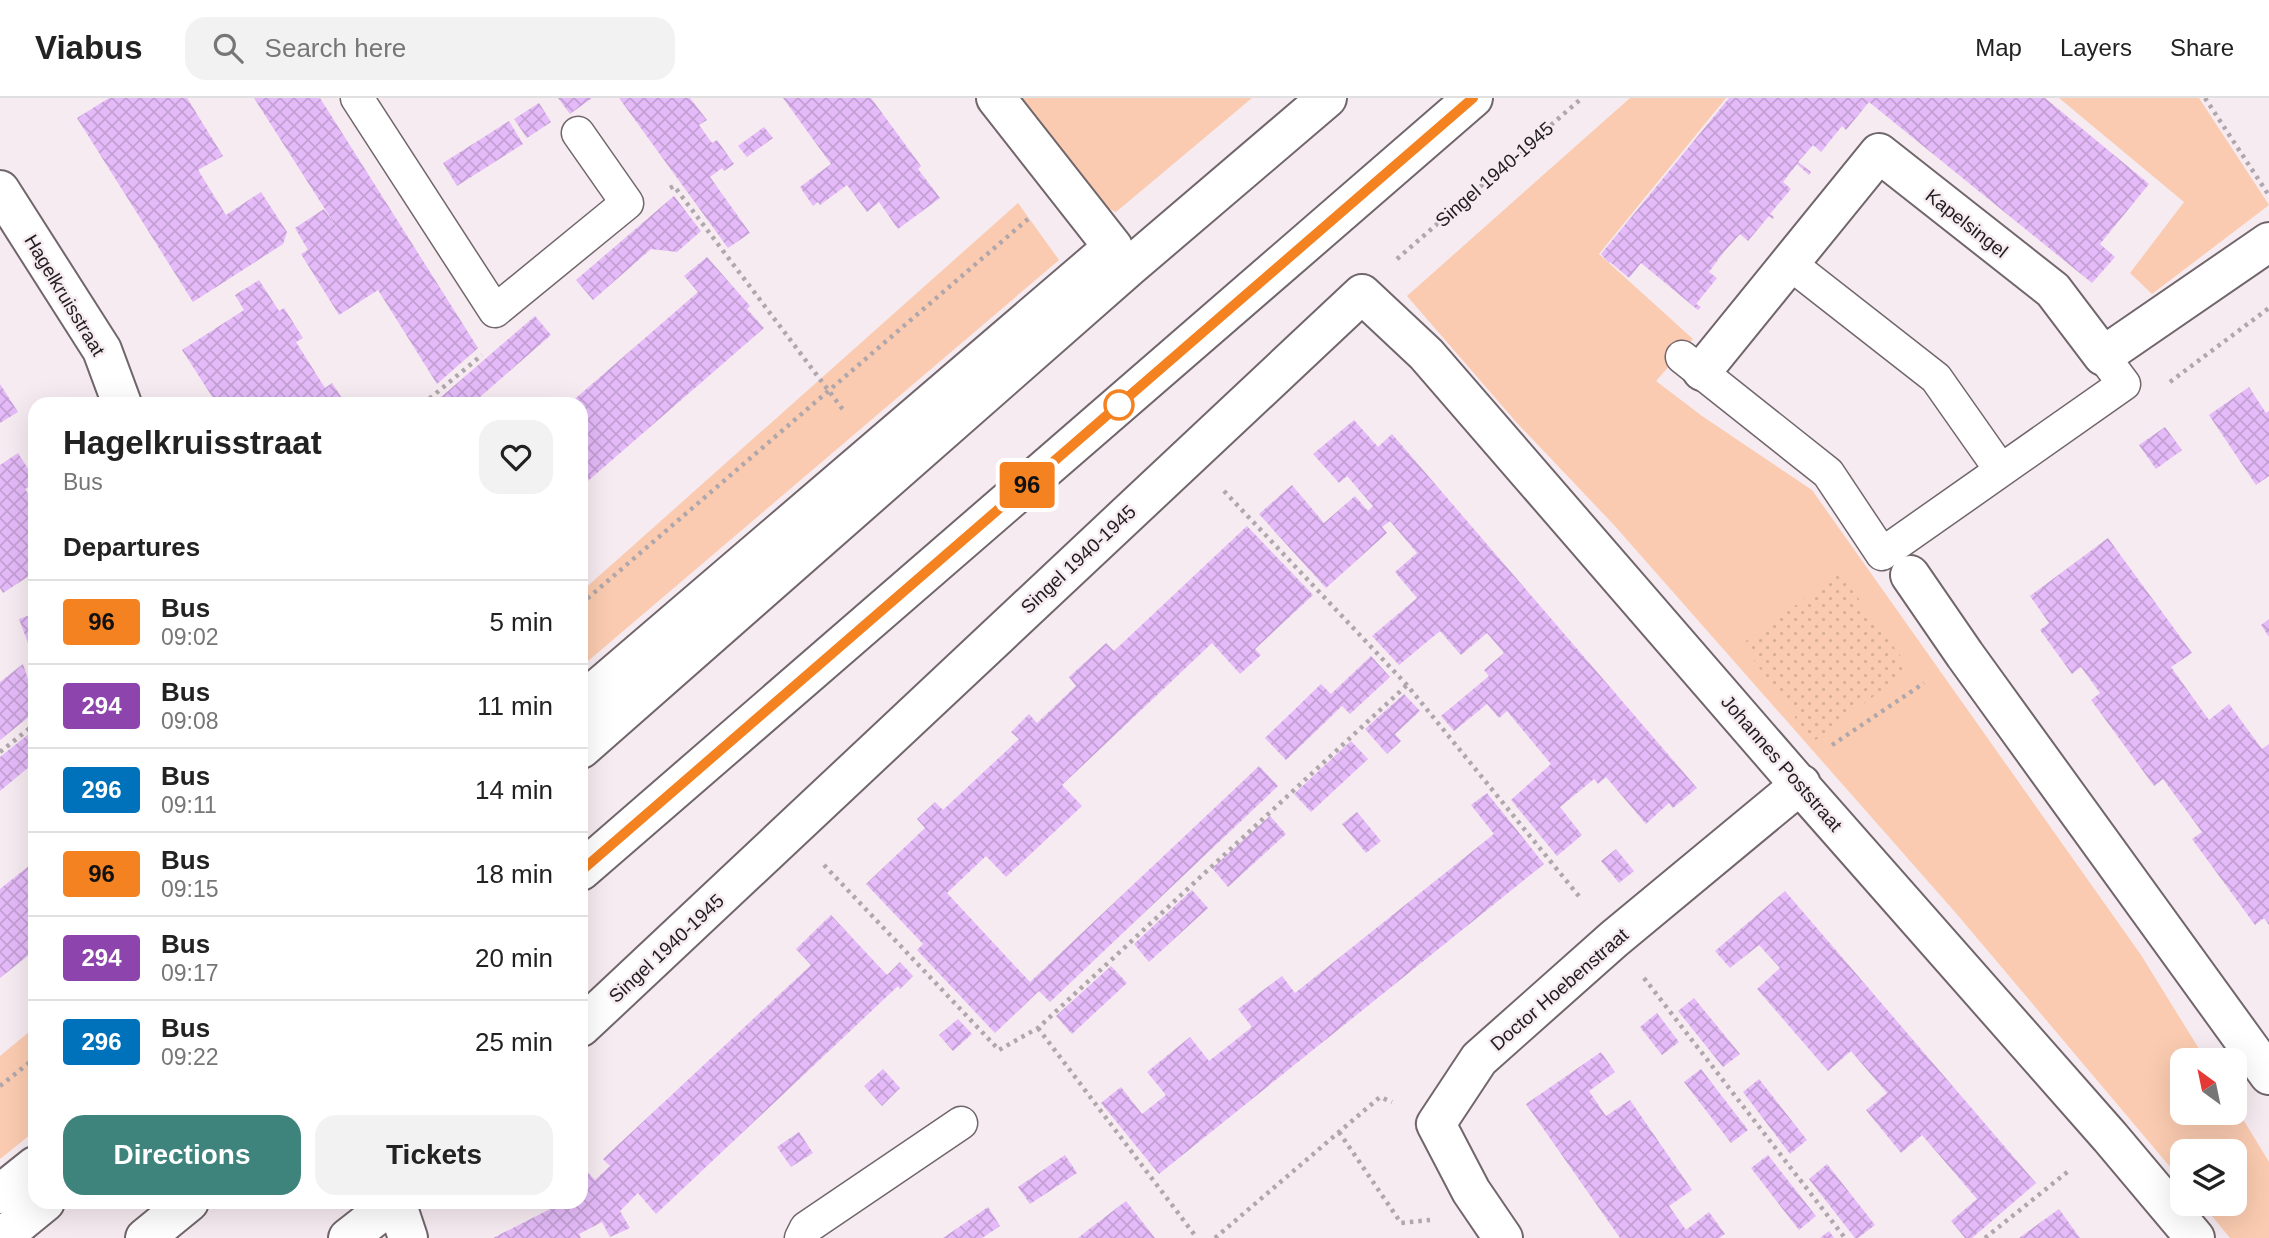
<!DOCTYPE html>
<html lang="en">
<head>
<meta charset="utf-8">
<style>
	body { margin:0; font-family:Helvetica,sans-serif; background:#f2f2f2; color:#222; height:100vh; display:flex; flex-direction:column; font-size:26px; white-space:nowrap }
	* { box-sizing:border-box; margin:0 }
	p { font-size:23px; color:#767676 }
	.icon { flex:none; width:38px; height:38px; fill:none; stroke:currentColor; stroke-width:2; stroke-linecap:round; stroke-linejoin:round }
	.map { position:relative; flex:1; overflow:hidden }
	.sheet { position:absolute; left:28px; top:299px; width:560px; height:812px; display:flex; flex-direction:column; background:#fff; border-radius:21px; box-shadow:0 7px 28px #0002 }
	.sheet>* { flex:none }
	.badge { padding:0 14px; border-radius:5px; font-size:24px; line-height:46px }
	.needle { width:46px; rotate:327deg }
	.buttons { position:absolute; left:2170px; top:950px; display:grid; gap:14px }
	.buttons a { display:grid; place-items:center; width:77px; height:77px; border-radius:14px; background:#fff; box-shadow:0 7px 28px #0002; font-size:35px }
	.map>.badge { position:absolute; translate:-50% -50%; box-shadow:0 0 0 4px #fff }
	h2 { padding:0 35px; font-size:26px; line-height:63px }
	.round { display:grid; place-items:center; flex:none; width:74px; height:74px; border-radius:21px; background:#f2f2f2 }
	.head { display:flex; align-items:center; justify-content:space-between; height:119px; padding:0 35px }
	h1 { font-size:33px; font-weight:700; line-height:52px }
	.primary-button { display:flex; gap:14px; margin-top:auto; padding:14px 35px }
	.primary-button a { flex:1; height:80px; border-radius:21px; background:#3e847c; color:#fff; font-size:28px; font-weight:700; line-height:80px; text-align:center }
	.primary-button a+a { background:#f2f2f2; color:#222 }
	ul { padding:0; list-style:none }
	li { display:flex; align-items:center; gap:21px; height:84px; padding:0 35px; border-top:2px solid #e0e0e0 }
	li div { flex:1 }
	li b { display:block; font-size:26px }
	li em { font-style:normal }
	li .badge { min-width:77px; font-weight:700; text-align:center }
	header { display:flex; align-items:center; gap:42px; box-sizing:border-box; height:98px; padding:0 35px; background:#fff; border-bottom:2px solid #e0e0e0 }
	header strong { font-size:33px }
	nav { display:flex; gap:38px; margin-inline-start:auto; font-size:24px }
	.search { width:490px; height:63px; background:#f2f2f2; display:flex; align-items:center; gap:18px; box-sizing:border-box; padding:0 24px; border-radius:21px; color:#767676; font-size:26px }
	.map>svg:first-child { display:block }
	.grass { fill:#facbb0 }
	.park { fill:url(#park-dots) }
	.building { fill:url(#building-cross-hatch) }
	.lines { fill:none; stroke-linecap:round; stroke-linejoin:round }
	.lane-casing { stroke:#70666b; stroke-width:35 }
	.street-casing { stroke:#70666b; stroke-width:42 }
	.secondary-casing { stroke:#70666b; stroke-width:42 }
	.path { stroke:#afa7ab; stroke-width:4.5; stroke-dasharray:3.5 5; stroke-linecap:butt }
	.lane { stroke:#fff; stroke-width:32 }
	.street { stroke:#fff; stroke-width:38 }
	.secondary { stroke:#fff; stroke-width:38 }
	.line-casing { stroke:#fff; stroke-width:16 }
	.line { stroke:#f58220; stroke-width:10 }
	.stop-dot { fill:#fff; stroke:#f58220; stroke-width:3.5 }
	.labels { text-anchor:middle; stroke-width:5; stroke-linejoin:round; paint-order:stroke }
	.street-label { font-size:19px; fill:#211d1f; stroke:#f6ebf0 }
</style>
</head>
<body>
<header>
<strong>Viabus</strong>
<div class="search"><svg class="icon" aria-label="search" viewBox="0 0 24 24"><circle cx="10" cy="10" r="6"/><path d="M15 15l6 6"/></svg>Search here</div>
<nav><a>Map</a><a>Layers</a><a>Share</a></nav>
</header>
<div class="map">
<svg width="2269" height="1140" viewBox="0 0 2269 1140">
	<defs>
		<pattern id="park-dots" width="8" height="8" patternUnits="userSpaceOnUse" patternTransform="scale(1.75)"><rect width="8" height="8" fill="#facbb0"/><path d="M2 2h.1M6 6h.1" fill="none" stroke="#d6ae97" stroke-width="1.8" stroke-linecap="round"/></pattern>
		<pattern id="building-cross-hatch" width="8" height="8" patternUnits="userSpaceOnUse" patternTransform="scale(1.75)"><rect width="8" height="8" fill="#e4baf8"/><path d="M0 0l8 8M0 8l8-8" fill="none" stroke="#c39fd4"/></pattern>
	</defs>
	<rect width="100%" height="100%" fill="#f6ebf0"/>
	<path class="grass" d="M 1009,0 L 1252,0 L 1116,114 L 1088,101 Z
		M 1630,0 L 1726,0 L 1599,156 L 1693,241 L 1656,283 L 1702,318 L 1812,392 L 2141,857 L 2206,962 L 2182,962 L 2182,1015 L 2235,1015 L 2235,1008 L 2269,1064 L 2269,1140 L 2230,1140 L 2202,1106 L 2235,1106 L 2235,1054 L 2182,1054 L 2182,1083 L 1955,814 L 1614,427 L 1517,325 L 1407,198 Z
		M 2059,0 L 2199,0 L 2269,107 L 2152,196 L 2130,175 L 2184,104 Z
		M 1018,105 L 1059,162 L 581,569 L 581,494 Z
		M 35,929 L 35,1033 L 0,1061 L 0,958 Z"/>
	<path class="park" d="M 1840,475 L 1910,571 L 1813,644 L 1742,546 Z"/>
	<path class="building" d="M 109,0 L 187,0 L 223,58 L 198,72 L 226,117 L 261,94 L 287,134 L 283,146 L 193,204 L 77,20 Z
		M 254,0 L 320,0 L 478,250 L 437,286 L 378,192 L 339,217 L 301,156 L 308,152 L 295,130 L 324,111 L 339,133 Z
		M 558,0 L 592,0 L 570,16 Z
		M 619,0 L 690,0 L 707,22 L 699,27 L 712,45 L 717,42 L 734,66 L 724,73 L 722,70 L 710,79 L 750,135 L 728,150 Z
		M 783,0 L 871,0 L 921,68 L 918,71 L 940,100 L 898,131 L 879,104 L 867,114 L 847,87 L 820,107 L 818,104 L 813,108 L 800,89 L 831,66 Z
		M 1729,0 L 2045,0 L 2149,86 L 2100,146 L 2115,159 L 2092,185 L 1869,4 L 1846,32 L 1842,28 L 1821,54 L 1813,47 L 1798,64 L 1811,74 L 1809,77 L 1797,66 L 1783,84 L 1791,91 L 1770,116 L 1774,119 L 1773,121 L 1769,118 L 1748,143 L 1740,136 L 1723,155 L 1709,174 L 1717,180 L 1696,206 L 1701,209 L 1698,212 L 1641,165 L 1629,180 L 1610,164 L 1609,165 L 1601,156 Z
		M 539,5 L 551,24 L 527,40 L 514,21 Z
		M 509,23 L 523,46 L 457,88 L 443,65 Z
		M 764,29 L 773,40 L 747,59 L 738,48 Z
		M 674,98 L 701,133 L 677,154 L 651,151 L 593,202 L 576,182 Z
		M 707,159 L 750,208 L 747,211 L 764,230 L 581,389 L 581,306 L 569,306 L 698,194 L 684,178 Z
		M 259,182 L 279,213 L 284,210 L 303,240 L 296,244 L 325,290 L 332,285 L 346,306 L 217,306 L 182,252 L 244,212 L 235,197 Z
		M 535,218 L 551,237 L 472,306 L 433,306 Z
		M 0,286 L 18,314 L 0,325 Z
		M 2249,289 L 2266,315 L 2269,313 L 2269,378 L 2256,387 L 2209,317 Z
		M 1354,322 L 1378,349 L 1392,336 L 1697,690 L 1673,710 L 1669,705 L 1646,726 L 1606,679 L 1598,686 L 1594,681 L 1560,709 L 1582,737 L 1557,758 L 1511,702 L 1551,666 L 1507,613 L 1499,620 L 1487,606 L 1454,633 L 1441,618 L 1489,578 L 1484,572 L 1504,555 L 1487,535 L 1461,557 L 1440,533 L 1399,567 L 1372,538 L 1417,500 L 1395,474 L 1417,455 L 1390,423 L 1382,429 L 1387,435 L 1326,490 L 1259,416 L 1292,387 L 1324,425 L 1355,398 L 1368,413 L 1373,408 L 1347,378 L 1339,385 L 1313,356 Z
		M 2165,329 L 2182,352 L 2156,371 L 2139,347 Z
		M 18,355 L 35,382 L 35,384 L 25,391 L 35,407 L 35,474 L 3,495 L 0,490 L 0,367 Z
		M 1247,428 L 1313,497 L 1255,551 L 1261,557 L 1240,576 L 1212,545 L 1062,687 L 1082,708 L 1006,779 L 986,758 L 947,795 L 1030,884 L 1259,668 L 1278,688 L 1050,904 L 1039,893 L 995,935 L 917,852 L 923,846 L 866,786 L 925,730 L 917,721 L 935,704 L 943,712 L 1019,641 L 1011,634 L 1029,616 L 1037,625 L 1076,588 L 1069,579 L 1106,545 L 1114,553 Z
		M 2108,440 L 2192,555 L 2171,569 L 2209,622 L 2229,606 L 2262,651 L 2269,646 L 2269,827 L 2264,820 L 2255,827 L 2192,741 L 2202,734 L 2163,681 L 2154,688 L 2091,602 L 2100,595 L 2081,569 L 2072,576 L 2040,532 L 2049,525 L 2030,498 Z
		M 35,515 L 35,564 L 19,521 Z
		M 2269,521 L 2269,539 L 2261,527 Z
		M 1371,558 L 1390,579 L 1350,616 L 1342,608 L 1286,662 L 1265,640 L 1321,586 L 1331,596 Z
		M 23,566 L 35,602 L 35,614 L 0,642 L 0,584 Z
		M 1404,596 L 1420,613 L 1395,636 L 1401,643 L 1387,656 L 1365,631 Z
		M 35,631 L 35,664 L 0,693 L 0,659 Z
		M 1351,643 L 1368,661 L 1311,714 L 1294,696 Z
		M 1487,695 L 1544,766 L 1159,1076 L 1101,1005 L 1121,989 L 1142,1016 L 1166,997 L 1147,974 L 1190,939 L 1209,963 L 1252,929 L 1238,911 L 1282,878 L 1295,895 L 1494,736 L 1471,707 Z
		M 1357,714 L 1381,743 L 1366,755 L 1342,726 Z
		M 1270,718 L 1286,736 L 1228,789 L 1212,770 Z
		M 1616,751 L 1634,773 L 1619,785 L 1601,763 Z
		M 35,763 L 35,852 L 0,880 L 0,791 Z
		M 1192,792 L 1208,810 L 1149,864 L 1134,846 Z
		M 1785,793 L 2036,1085 L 1972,1140 L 1965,1140 L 1951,1123 L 1977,1101 L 1922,1037 L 1901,1055 L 1866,1012 L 1887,995 L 1851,953 L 1828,973 L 1757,891 L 1780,870 L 1759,847 L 1730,870 L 1715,853 Z
		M 831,817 L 887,877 L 900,864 L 913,878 L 900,891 L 898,888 L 656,1116 L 638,1095 L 620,1113 L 630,1130 L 610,1139 L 602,1124 L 579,1136 L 581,1140 L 493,1140 L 556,1108 L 554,1104 L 581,1104 L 581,1067 L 595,1082 L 610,1068 L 603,1061 L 811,867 L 796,851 Z
		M 1111,868 L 1127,885 L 1072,936 L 1056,918 Z
		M 1694,900 L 1740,956 L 1723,969 L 1678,913 Z
		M 1657,915 L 1679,944 L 1662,957 L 1640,929 Z
		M 958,921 L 972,936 L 953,953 L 939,937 Z
		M 1601,954 L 1615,974 L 1589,993 L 1606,1018 L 1630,1002 L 1692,1092 L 1669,1108 L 1686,1132 L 1709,1114 L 1725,1136 L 1719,1140 L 1620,1140 L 1526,1006 Z
		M 883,971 L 900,990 L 882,1008 L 864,988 Z
		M 1701,971 L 1748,1032 L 1731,1045 L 1684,984 Z
		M 1759,981 L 1807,1042 L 1790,1056 L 1743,994 Z
		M 799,1034 L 813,1055 L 791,1069 L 777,1049 Z
		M 1065,1057 L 1077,1075 L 1030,1106 L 1018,1089 Z
		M 1768,1057 L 1816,1118 L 1799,1132 L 1751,1070 Z
		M 1827,1066 L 1875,1127 L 1858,1140 L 1855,1140 L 1809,1081 Z
		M 1126,1103 L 1155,1140 L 1078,1140 L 1088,1132 Z
		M 988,1109 L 1000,1128 L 982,1140 L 943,1140 Z
		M 2059,1111 L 2080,1140 L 2019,1140 Z
		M 1829,1133 L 1834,1140 L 1820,1140 Z"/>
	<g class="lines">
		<g class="lane-casing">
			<path id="lane" d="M 357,0 L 495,213 L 627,105 L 578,35
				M 1789,165 L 1936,280 L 2000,371
				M 1682,259 L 1828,375 L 1882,456 L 2124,286 L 2103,258
				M 801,1140 L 806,1130 L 961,1025"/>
		</g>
		<g class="street-casing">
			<path id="street" d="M 0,92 L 102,252 L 122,306
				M 1702,273 L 1879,55 L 2053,192 L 2103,258 L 2269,144
				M 1910,477 L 1965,557 L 2269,977
				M 581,605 L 1113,149 L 996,0
				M 581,929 L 1362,196 L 1426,256 L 1790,676 L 2110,1039 L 2195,1140
				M 0,1096 L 35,1068
				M 396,1104 L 408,1140
				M 348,1140 L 394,1104
				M 1503,1140 L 1471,1093 L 1436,1026 L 1479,961 L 1614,841 L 1801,686"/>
		</g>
		<g class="secondary-casing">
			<path id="secondary" d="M 581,651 L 1129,169 L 1327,0
				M 581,773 L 1473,0
				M 1,1140 L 45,1104
				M 145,1140 L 189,1104"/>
		</g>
		<path class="path" d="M 2205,0 L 2268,96
			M 670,90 L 674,88 L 844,313
			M 1397,161 L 1582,0
			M 2170,284 L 2269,210
			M 423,306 L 482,257
			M 1224,393 L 1407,587 L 1582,802
			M 581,506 L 1028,121
			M 1832,647 L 1924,585
			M 0,654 L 35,626
			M 824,767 L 999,952 L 1038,930 L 1407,587
			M 1644,880 L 1845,1140
			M 1038,930 L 1197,1140
			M 0,988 L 35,960
			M 1339,1034 L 1401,1125 L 1430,1122
			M 1215,1140 L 1380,999 L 1392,1004
			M 1985,1140 L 2071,1071"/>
		<use href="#lane" class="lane"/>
		<use href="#street" class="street"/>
		<use href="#secondary" class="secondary"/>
	</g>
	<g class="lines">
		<g class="line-casing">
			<path id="line" d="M 581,773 L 1473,0"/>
		</g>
		<use href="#line" class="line"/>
	</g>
	<circle class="stop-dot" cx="1119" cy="307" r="14"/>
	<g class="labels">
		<g class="street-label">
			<text transform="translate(1494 76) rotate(-41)" y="7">Singel 1940-1945</text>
			<text transform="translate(1967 125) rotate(38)" y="7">Kapelsingel</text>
			<text transform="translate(65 197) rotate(59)" y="7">Hagelkruisstraat</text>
			<text transform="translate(1078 461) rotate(-43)" y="7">Singel 1940-1945</text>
			<text transform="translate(1782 665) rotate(49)" y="7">Johannes Poststraat</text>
			<text transform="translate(666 850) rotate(-43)" y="7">Singel 1940-1945</text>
			<text transform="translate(1559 891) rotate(-41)" y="7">Doctor Hoebenstraat</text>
		</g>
	</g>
</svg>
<div class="buttons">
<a><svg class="needle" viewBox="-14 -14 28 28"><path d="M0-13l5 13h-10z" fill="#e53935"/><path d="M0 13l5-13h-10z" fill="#767676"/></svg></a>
<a><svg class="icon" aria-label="layers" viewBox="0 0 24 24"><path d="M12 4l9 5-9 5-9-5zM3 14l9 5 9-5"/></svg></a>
</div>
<b class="badge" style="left:1027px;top:387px;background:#f58220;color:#111">96</b>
<section class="sheet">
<div class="head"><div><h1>Hagelkruisstraat</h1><p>Bus</p></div><a class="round"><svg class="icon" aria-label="heart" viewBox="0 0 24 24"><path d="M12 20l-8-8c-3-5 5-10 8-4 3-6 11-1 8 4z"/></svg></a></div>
<h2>Departures</h2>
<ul>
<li><span class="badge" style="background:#f58220;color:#111">96</span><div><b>Bus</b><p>09:02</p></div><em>5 min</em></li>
<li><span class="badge" style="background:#8e44ad;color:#fff">294</span><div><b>Bus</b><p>09:08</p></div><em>11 min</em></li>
<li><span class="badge" style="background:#0072bc;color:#fff">296</span><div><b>Bus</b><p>09:11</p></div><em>14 min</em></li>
<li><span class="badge" style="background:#f58220;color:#111">96</span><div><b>Bus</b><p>09:15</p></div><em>18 min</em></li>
<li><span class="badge" style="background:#8e44ad;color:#fff">294</span><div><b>Bus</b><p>09:17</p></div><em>20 min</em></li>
<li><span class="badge" style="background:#0072bc;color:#fff">296</span><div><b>Bus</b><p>09:22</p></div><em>25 min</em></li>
</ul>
<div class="primary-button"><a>Directions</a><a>Tickets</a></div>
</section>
</div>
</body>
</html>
